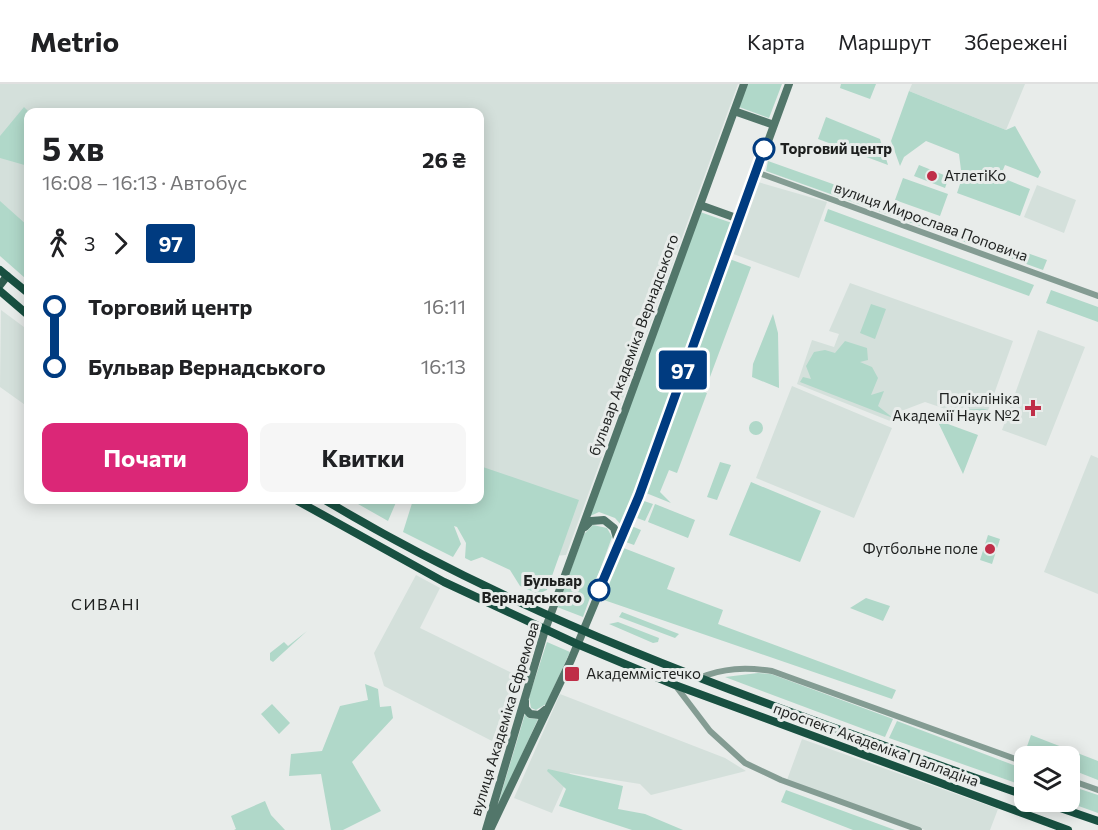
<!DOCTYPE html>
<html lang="uk">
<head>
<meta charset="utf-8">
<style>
	body { margin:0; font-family:Commissioner,sans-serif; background:#f6f6f6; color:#202124; height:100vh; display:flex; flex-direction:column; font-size:22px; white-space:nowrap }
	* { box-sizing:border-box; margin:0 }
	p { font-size:20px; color:#757577 }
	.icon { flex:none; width:33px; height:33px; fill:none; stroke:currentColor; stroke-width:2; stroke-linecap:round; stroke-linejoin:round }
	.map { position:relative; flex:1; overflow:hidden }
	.details { position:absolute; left:24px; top:24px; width:460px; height:396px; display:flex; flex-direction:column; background:#fff; border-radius:12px; box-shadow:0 3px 15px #0003 }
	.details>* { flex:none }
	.badge { padding:0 12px; border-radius:4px; font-size:21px; line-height:39px }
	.fabs { position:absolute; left:1014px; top:662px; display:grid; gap:12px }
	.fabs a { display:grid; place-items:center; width:66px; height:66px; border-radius:12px; background:#fff; box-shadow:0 3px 15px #0003; font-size:30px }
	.map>.badge { position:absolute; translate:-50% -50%; box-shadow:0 0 0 3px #fff }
	.legs { display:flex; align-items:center; gap:9px; height:66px; padding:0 18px; font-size:20px }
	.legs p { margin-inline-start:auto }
	.overview { display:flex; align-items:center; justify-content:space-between; height:102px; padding:0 18px }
	h1 { font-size:33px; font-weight:700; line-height:45px }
	.button { display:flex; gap:12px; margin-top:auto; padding:12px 18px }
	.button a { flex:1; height:69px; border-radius:12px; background:#db2777; color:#fff; font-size:24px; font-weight:700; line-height:69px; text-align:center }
	.button a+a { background:#f6f6f6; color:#202124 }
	ul { padding:0 18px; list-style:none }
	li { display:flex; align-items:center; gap:21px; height:60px; font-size:22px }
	li i { display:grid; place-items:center; width:9px; height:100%; margin:0 8px; background:currentColor }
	li i::after { content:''; width:15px; height:15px; margin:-8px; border:4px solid; border-radius:50%; background:#fff }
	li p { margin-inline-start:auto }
	li:first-child i { background:linear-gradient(#0000 50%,currentColor 0) }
	li:last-child i { background:linear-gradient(currentColor 50%,#0000 0) }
	header { display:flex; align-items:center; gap:36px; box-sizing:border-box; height:84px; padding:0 30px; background:#fff; border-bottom:2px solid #e0e0e0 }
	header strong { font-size:28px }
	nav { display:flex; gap:33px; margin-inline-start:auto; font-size:21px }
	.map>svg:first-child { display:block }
	.built { fill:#d4e0db }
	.green { fill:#b0d8c9 }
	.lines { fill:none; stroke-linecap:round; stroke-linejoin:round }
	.tertiary { stroke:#849c93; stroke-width:6 }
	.secondary { stroke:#52766a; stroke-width:8 }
	.primary { stroke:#2d5b4d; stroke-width:8 }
	.trunk { stroke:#185041; stroke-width:8 }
	.line-1-casing { stroke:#fff; stroke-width:14 }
	.line-1 { stroke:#003b80; stroke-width:9 }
	.stop-1-dot { fill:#fff; stroke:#003b80; stroke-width:3 }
	.poi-dot { fill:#bf2e48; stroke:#e8ecea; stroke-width:2 }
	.labels { text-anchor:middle; stroke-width:6; stroke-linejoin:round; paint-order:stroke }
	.stop-label { font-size:15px; font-weight:bold; fill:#1e201f; stroke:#e8ecea; text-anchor:start }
	.poi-label { font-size:15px; fill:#1e201f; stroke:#e8ecea; text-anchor:start }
	.street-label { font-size:15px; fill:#1e201f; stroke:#e8ecea }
	.neighbourhood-label { font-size:16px; letter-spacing:1.5px; fill:#1e201f; stroke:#e8ecea }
</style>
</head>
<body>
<header>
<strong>Metrio</strong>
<nav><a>Карта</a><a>Маршрут</a><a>Збережені</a></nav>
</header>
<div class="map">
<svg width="1098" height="746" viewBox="0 0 1098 746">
	<rect width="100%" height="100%" fill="#e8ecea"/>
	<path class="built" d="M 0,0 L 738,0 L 566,471 L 542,473 L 406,416 L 480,416 L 480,28 L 28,28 L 28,156 L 0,129 Z
		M 912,0 L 1025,0 L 1006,46 L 909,7 Z
		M 758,98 L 827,118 L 799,194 L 728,168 Z
		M 1037,101 L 1076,116 L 1064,149 L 1024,133 Z
		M 850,199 L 1013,257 L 984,338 L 925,318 L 904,326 L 895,339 L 797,300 L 812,256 L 834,263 L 839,250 L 829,247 Z
		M 1,226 L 28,246 L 28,323 L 0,303 Z
		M 1038,246 L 1085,263 L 1046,362 L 1002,346 Z
		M 792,302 L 892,344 L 854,434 L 756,394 Z
		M 1091,371 L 1098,374 L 1098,510 L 1044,488 Z
		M 416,491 L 440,504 L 420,544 L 516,591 L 492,657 L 384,602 L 374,569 Z
		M 560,610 L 725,674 L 746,687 L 651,711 L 640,700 L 570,689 L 552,729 L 514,714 Z
		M 802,655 L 998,725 L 990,746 L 925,746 L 787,696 Z"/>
	<path class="green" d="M 747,0 L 782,0 L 769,34 L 739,23 Z
		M 841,0 L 876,0 L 870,15 L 840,4 Z
		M 909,7 L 1006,46 L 1015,42 L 1041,88 L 1038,94 L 1005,81 L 1000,93 L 1030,105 L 1020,132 L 957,109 L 962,94 L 959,70 L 926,57 L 904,73 L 900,82 L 891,57 Z
		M 24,23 L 29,28 L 28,82 L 0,74 L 0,52 Z
		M 826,33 L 880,55 L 888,81 L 818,55 Z
		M 768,77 L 1047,176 L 1043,186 L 766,87 Z
		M 919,81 L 949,93 L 945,104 L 914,92 Z
		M 903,94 L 948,110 L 940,132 L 895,116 Z
		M 0,117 L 28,142 L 28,190 L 25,194 L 0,172 Z
		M 828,125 L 1034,201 L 1029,212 L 824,137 Z
		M 700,128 L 732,139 L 622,442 L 615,434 L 599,428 L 588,433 Z
		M 727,174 L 751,183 L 707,301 L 684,293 Z
		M 1051,206 L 1098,223 L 1098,238 L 1046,219 Z
		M 871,220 L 886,225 L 875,255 L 860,249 Z
		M 773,230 L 778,249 L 779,304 L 752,293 L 753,280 Z
		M 845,257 L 867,264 L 868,276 L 860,278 L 872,283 L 878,294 L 871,311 L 884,307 L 878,322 L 893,334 L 800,298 L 803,293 L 811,295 L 806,282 L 814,268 L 825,266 L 835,269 Z
		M 680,300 L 707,309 L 677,389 L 669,386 L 660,408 L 671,419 L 641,407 Z
		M 947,323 C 965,329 979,322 988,326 L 984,338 L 945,324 Z
		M 937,336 L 978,351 L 963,390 Z
		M749 344a7 7 0 1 1 14 0a7 7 0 1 1-14 0Z
		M 720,378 L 731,381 L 717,416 L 707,413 Z
		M 480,382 L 579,416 L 547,506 L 538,510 L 520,502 L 510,486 L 482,473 L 471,477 L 465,474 L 466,459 L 457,443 L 454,442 L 461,460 L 453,473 L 403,448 L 413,416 L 429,416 L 449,420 L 460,416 L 480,416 Z
		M 751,398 L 821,427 L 800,478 L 729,451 Z
		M 638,415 L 653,420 L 645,437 L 632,432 Z
		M 351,416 L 397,416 L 388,437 Z
		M 655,420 L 695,436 L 688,454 L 648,438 Z
		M 593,441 L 607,444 L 612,453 L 583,533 L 557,523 L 584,450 Z
		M 629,441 L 641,446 L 634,461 L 623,457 Z
		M 988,451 L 1000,455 L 992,480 L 980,476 Z
		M 621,463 L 675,484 L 667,505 L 723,526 L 718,540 L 896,606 L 892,615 L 601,515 Z
		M 866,514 L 890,522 L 883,537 L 850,524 Z
		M 622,528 L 679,550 L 675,554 L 619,533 Z
		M 618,538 L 659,554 L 658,558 L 653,559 L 609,540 Z
		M 307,547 L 273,578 L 270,576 L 270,569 L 284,558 L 288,562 Z
		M 547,558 L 570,568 L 546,620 L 536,626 L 531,624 L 529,613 Z
		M 758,589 L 771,590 L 893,635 L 885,653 L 725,593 Z
		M 365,600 L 378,605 L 380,623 L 391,622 L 393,634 L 352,678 L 381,727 L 343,746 L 331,746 L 321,690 L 289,692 L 291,670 L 322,667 L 340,622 L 368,616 Z
		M 272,620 L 290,639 L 279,650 L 261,630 Z
		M 525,630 L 528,634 L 538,635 L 501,716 L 498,720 Z
		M 897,637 L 1024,685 L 1024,702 L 889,654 Z
		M 1031,651 L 1098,677 L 1098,696 L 1070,685 L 1070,672 L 1035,672 L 1025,668 Z
		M 548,685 L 623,702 L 618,725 L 645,730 L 683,746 L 632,746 L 559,722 L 566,705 L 547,687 Z
		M 1077,704 L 1098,711 L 1098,729 L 1073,720 Z
		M 786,706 L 895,746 L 853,746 L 781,718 Z
		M 265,717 L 271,731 L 285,746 L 234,746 L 236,745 L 231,732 Z"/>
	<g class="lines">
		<path class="tertiary" d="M 756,88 L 1098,212
			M 699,594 C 724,584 745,583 772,587 L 1024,678
			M 675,601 L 710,647 L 745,679 L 781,696 L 919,746
			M 1070,696 L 1098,706"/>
		<path class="secondary" d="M 734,27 L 774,41
			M 700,121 L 739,135
			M 585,443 L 591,437 L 604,436 L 614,444 L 618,458
			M 525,617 L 525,624 L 530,630 L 539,631 L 545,626
			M 486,746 L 545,546 L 744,0
			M 490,746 L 571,576 L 630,435 L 789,0"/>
		<path class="primary" d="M 0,201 L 7,192"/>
		<path class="trunk" d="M 0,186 L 28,209
			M 0,207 L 28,231
			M 296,416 L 444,498 L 577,560 L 675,601 L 1068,746
			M 325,416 C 542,547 787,627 1024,711
			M 1040,717 L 1098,737"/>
	</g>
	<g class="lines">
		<g class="line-1-casing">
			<path id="line-1" d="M 599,506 L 639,412 L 764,65"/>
		</g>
		<use href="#line-1" class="line-1"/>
	</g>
	<g class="stop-1-dot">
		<circle cx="764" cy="65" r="10"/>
		<circle cx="599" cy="506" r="10"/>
	</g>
	<g class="poi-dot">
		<circle cx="932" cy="92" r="6"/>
		<path d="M1030 315h6v6h6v6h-6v6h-6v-6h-6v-6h6z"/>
		<circle cx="990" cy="465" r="6"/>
		<rect x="564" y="582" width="16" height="16" rx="3"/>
	</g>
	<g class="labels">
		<g class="stop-label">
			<text x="780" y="70">Торговий центр</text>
			<text x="582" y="502" text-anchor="end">Бульвар<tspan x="582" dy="17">Вернадського</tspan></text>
		</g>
		<g class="poi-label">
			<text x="944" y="97">АтлетіКо</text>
			<text x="1020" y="320" text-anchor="end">Поліклініка<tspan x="1020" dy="17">Академії Наук №2</tspan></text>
			<text x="978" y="470" text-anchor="end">Футбольне поле</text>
			<text x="586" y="595">Академмістечко</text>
		</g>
		<g class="street-label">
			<text transform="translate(931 138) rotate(20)" y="5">вулиця Мирослава Поповича</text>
			<text transform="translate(634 261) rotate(-70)" y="5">бульвар Академіка Вернадського</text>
			<text transform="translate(505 635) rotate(-73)" y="5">вулиця Академіка Єфремова</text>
			<text transform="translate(876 661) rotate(20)" y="5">проспект Академіка Палладіна</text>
		</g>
		<g class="neighbourhood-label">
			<text x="106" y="526">СИВАНІ</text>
		</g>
	</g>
</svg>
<div class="fabs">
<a><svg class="icon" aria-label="layers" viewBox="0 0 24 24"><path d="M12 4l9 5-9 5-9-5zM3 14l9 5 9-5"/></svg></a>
</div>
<b class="badge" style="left:683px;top:286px;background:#003b80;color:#fff">97</b>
<section class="details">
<div class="overview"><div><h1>5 хв</h1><p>16:08 – 16:13 · Автобус</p></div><b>26 ₴</b></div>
<div class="legs"><svg class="icon" aria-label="walk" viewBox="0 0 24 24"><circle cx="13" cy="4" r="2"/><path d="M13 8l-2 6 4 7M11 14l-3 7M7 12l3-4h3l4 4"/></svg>3<svg class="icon" aria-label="forward" viewBox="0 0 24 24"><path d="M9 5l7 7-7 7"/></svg><b class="badge" style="background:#003b80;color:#fff">97</b></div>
<ul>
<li><i style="color:#003b80"></i><b>Торговий центр</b><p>16:11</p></li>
<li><i style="color:#003b80"></i><b>Бульвар Вернадського</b><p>16:13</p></li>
</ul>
<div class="button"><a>Почати</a><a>Квитки</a></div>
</section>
</div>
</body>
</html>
